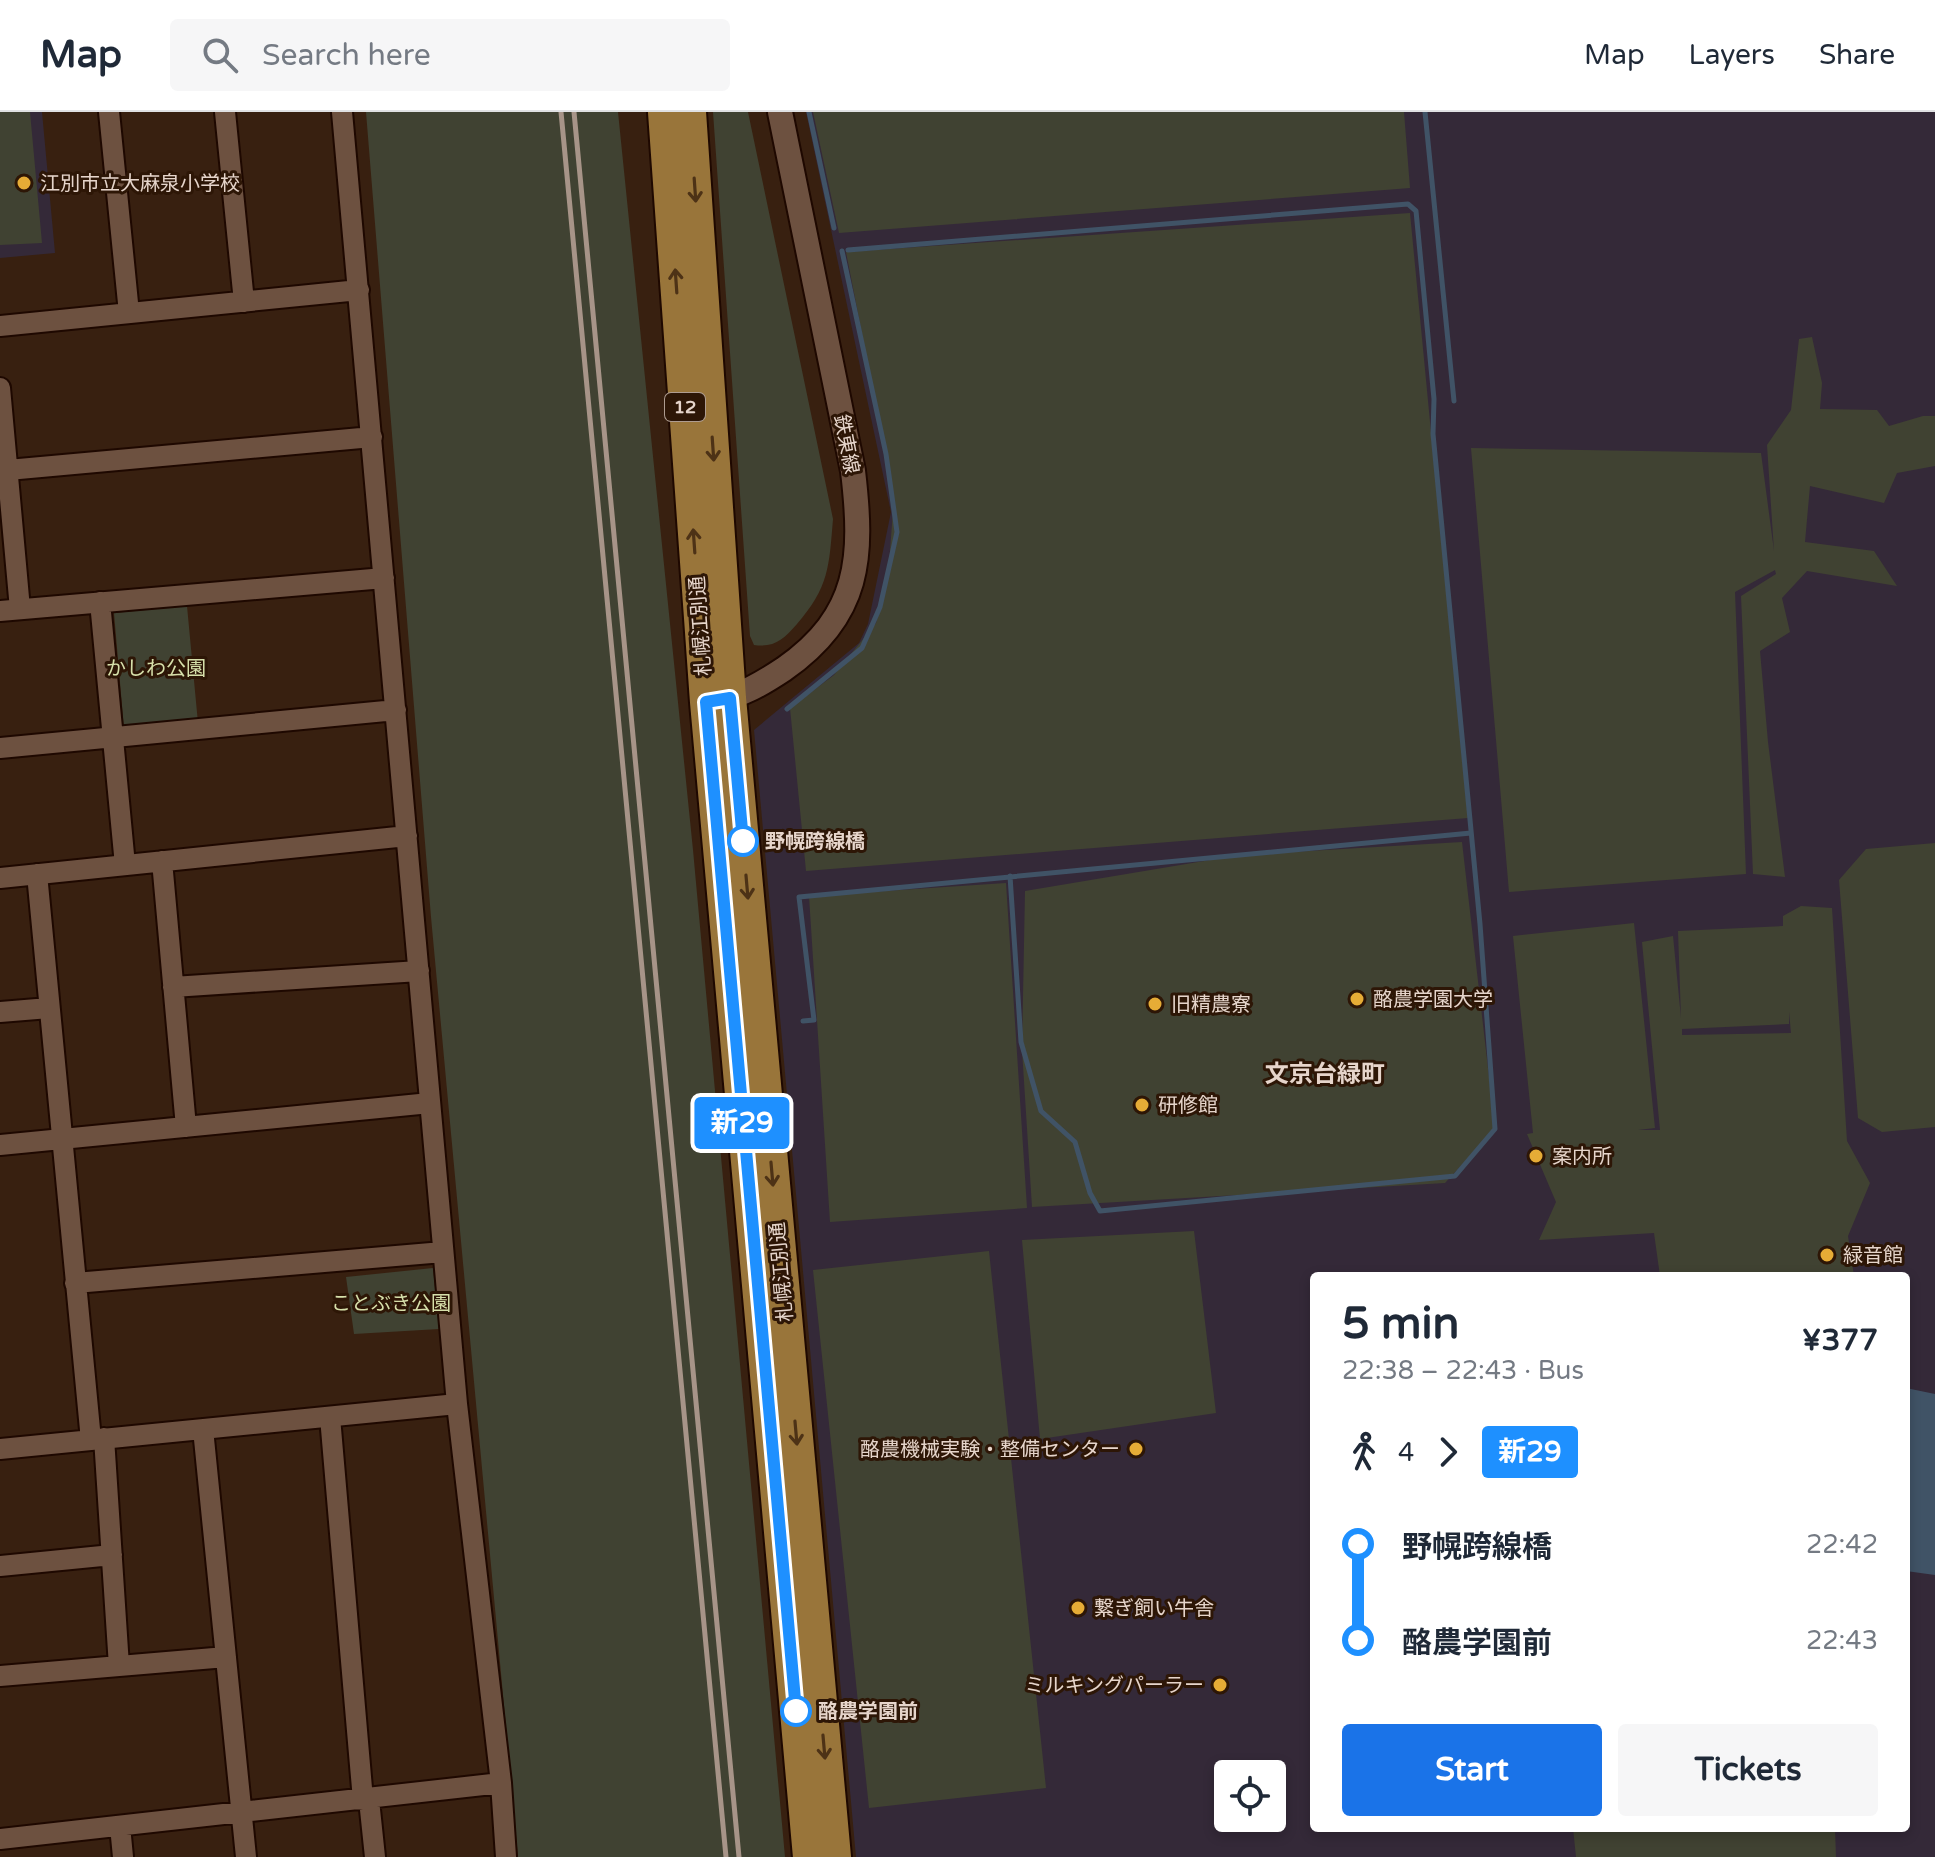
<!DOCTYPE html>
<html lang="en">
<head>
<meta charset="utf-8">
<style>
	body { margin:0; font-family:"Varela Round","Noto Sans JP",sans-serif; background:#f6f6f7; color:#1f2937; height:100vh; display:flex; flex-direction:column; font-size:30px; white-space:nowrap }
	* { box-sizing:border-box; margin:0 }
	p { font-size:26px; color:#747a83 }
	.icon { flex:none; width:44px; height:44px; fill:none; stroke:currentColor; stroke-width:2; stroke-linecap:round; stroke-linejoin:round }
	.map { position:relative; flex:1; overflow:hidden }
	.panel { position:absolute; left:1310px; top:1160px; width:600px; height:560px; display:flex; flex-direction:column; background:#fff; border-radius:8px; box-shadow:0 4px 12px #0003 }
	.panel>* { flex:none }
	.badge { padding:0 16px; border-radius:6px; font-size:28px; line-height:52px }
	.tools { position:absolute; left:1214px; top:1648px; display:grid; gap:16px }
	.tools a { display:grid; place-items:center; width:72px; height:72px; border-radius:8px; background:#fff; box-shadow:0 4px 12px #0003; font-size:40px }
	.map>.badge { position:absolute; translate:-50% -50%; box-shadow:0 0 0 4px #fff }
	.legs { display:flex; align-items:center; gap:12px; height:88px; padding:0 32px; font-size:26px }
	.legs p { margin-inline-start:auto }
	.summary { display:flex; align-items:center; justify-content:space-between; height:136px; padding:0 32px }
	h1 { font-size:44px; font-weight:800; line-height:60px }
	.primary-button { display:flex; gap:16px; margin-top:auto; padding:16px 32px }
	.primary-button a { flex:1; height:92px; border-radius:8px; background:#1a73e8; color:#fff; font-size:32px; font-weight:800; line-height:92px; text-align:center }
	.primary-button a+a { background:#f6f6f7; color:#1f2937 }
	ul { padding:0 32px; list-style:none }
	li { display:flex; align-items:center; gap:28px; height:96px; font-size:30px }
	li i { display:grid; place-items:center; width:12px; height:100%; margin:0 10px; background:currentColor }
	li i::after { content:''; width:20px; height:20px; margin:-10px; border:6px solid; border-radius:50%; background:#fff }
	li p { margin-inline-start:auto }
	li:first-child i { background:linear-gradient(#0000 50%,currentColor 0) }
	li:last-child i { background:linear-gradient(currentColor 50%,#0000 0) }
	header { display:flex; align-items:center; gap:48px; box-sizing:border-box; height:112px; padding:0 40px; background:#fff; border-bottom:2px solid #e0e1e3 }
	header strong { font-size:38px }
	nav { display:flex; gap:44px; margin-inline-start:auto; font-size:28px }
	.search { width:560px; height:72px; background:#f6f6f7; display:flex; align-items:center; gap:20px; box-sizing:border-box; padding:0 28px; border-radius:8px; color:#747a83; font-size:30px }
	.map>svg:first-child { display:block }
	.education { fill:#342938; fill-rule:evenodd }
	.green { fill:#404232; fill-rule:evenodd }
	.water { fill:#405366 }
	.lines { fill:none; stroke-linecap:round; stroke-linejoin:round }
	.stream { stroke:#405366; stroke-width:5 }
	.minor-casing { stroke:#1e0800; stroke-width:24 }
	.tertiary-casing { stroke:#1e0800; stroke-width:28 }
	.trunk-casing { stroke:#1e0800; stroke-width:36 }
	.minor { stroke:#6d5140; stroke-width:20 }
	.tertiary { stroke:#6d5140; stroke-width:24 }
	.trunk { stroke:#99753a; stroke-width:32 }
	.rail { stroke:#a79488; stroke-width:5 }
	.oneway { stroke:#4d3216 }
	.line-1-casing { stroke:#fff; stroke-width:18 }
	.line-1 { stroke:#1e90ff; stroke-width:12 }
	.poi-dot { fill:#e6ac36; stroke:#2d1606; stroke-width:3 }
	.stop-1-dot { fill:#fff; stroke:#1e90ff; stroke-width:4 }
	.labels { text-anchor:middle; stroke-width:6; stroke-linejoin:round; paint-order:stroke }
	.shield { fill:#2d1606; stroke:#ae9c90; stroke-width:2 }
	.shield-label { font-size:18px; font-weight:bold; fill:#e6d5cb }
	.poi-label { font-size:20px; fill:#e6d5cb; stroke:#2d1606; text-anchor:start }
	.street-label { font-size:20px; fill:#e6d5cb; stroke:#2d1606 }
	.park-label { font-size:20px; fill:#d6dfaa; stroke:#2d1606 }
	.stop-label { font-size:20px; font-weight:bold; fill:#e6d5cb; stroke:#2d1606; text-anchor:start }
	.quarter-label { font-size:24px; font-weight:bold; fill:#e6d5cb; stroke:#2d1606 }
</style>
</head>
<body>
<header>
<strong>Map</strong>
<div class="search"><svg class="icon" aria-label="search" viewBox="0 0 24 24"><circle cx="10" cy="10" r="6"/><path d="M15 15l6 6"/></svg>Search here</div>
<nav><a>Map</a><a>Layers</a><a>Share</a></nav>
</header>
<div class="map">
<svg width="1935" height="1745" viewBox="0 0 1935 1745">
	<rect width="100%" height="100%" fill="#382010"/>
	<path class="education" d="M 0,0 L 42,0 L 55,141 L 0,146 Z
		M 806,0 L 1935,0 L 1935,1745 L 856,1745 L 754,618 L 859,531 L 868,512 L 891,400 ZM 1314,1164 L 1906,1164 L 1906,1716 L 1314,1716 ZM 1228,1662 L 1272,1662 L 1272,1706 L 1228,1706 Z"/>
	<path class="green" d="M 0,0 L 30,0 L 42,131 L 0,133 Z
		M 366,0 L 618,0 L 693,738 L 785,1745 L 518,1745 L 431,805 Z
		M 713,0 L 748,0 L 833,407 C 829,455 829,475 797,512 C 784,527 774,536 754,533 L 750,524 Z
		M 813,0 L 1404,0 L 1410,76 L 839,121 Z
		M 1410,101 L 1468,706 L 806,759 L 790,596 L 834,563 L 876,511 L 888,466 L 894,385 L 846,140 Z
		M 1812,225 L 1822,271 L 1820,297 L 1877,298 L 1889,314 L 1923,304 L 1935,304 L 1935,354 L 1897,361 L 1884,391 L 1810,374 L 1805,430 L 1874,439 L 1897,474 L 1807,459 L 1782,486 L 1790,520 L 1760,539 L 1768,630 L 1785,765 L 1753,762 L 1741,484 L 1776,462 L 1775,458 L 1735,480 L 1746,762 L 1509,780 L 1471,336 L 1761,341 L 1774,439 L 1767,333 L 1791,298 L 1799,227 Z
		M 187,494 L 198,611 L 124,617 L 114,501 Z
		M 1462,730 L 1495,1017 L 1445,1071 L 1032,1095 L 1022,938 L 1025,779 L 1240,743 Z
		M 1935,731 L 1935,1015 L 1882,1020 L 1858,1006 L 1839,768 L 1866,737 Z
		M 1006,771 L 1027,1096 L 830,1110 L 809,784 Z
		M 1801,794 L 1832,796 L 1847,1029 L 1870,1071 L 1848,1124 L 1854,1164 L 1660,1164 L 1654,1121 L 1539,1128 L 1556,1090 L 1527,1022 L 1533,1021 L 1513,824 L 1634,811 L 1655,1016 L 1638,1018 L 1660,1018 L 1642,830 L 1673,824 L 1681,906 L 1678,819 L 1783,814 L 1783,804 ZM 1789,900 L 1791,921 L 1682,923 L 1682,917 L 1789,912 Z
		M 1194,1119 L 1216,1301 L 1040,1327 L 1022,1128 Z
		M 989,1139 L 1046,1676 L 869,1696 L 813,1158 Z
		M 433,1156 L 439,1217 L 354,1222 L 346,1165 Z
		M 1573,1716 L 1835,1716 L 1836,1745 L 1576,1745 Z"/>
	<path class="water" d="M 1906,1276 L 1935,1282 L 1935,1463 L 1906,1459 Z"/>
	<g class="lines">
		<path class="stream" d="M 809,0 L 834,116
			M 1425,0 L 1454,289
			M 848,138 L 1408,92 L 1416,99 L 1434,287 L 1433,322 L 1480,812 L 1495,1017 L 1455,1064 L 1100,1099 L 1090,1081 L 1075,1030 L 1041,999 L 1021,930 L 1010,764
			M 787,597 L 862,536 L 880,495 L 897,420 L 886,342 L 842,139
			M 803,909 L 814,908 L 799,785 L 1471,721"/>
		<g class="minor-casing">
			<path id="minor" d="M 109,0 L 129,201
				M 225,0 L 244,190
				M 342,0 L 457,1292 L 501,1671 L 506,1745
				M 0,214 L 359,178
				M 0,276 L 20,497
				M 8,358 L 372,325
				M 100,490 L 125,753
				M 0,499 L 384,466
				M 0,636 L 396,598
				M 162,749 L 186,1015
				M 37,762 L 91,1328
				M 0,766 L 407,724
				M 173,875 L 419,859
				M 0,900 L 49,896
				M 0,1033 L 430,991
				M 75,1171 L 443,1140
				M 330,1305 L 363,1688
				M 203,1317 L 246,1745
				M 104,1326 L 119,1554
				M 0,1337 L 457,1292
				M 0,1454 L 112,1443
				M 0,1564 L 226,1545
				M 369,1688 L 375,1745
				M 120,1714 L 123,1745
				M 0,1727 L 501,1671"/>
		</g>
		<g class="tertiary-casing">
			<path id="tertiary" d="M 717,588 C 741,584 763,571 784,557 C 861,503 863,445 853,359 L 780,0"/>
		</g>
		<g class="trunk-casing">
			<path id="trunk" d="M 664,0 L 706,590 L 809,1745
				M 690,0 L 730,586 L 835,1745"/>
		</g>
		<use href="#minor" class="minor"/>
		<use href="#tertiary" class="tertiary"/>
		<use href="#trunk" class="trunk"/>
		<path class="rail" d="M 561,0 L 726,1745
			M 574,0 L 739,1745"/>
	</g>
	<defs><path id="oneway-shaft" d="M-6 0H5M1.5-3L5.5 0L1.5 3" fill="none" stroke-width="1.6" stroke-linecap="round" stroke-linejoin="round" transform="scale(2)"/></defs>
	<g class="oneway">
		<use href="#oneway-shaft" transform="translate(695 78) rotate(86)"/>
		<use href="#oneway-shaft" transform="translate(676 169) rotate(-94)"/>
		<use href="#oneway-shaft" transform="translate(713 337) rotate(86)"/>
		<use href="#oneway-shaft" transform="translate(694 429) rotate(-94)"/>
		<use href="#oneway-shaft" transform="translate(747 775) rotate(85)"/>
		<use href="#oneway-shaft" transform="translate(772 1062) rotate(85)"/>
		<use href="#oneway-shaft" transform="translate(796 1321) rotate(85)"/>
		<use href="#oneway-shaft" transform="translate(824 1635) rotate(85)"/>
	</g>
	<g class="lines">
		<g class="line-1-casing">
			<path id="line-1" d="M 743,729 L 730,586 L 706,590 L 796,1599"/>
		</g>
		<use href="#line-1" class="line-1"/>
	</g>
	<g class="poi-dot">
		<circle cx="24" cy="71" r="8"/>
		<circle cx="1357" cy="887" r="8"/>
		<circle cx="1155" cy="892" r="8"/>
		<circle cx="1142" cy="993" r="8"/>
		<circle cx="1536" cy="1044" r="8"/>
		<circle cx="1827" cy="1143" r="8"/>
		<circle cx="1136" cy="1337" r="8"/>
		<circle cx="1078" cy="1496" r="8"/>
		<circle cx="1220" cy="1573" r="8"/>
	</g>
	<g class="stop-1-dot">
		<circle cx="743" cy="729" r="14"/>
		<circle cx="796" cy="1599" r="14"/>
	</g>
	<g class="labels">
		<rect class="shield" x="665" y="281" width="40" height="28" rx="6"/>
		<g class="shield-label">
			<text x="685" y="301">12</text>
		</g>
		<g class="poi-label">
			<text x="40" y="78">江別市立大麻泉小学校</text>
			<text x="1373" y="894">酪農学園大学</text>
			<text x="1171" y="899">旧精農寮</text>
			<text x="1158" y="1000">研修館</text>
			<text x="1552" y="1051">案内所</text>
			<text x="1843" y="1150">緑音館</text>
			<text x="1120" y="1344" text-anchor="end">酪農機械実験・整備センター</text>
			<text x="1094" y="1503">繋ぎ飼い牛舎</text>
			<text x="1204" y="1580" text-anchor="end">ミルキングパーラー</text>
		</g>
		<g class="street-label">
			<text transform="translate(847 332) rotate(79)" y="7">鉄東線</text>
			<text transform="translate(700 514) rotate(-94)" y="7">札幌江別通</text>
			<text transform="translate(781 1160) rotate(-95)" y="7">札幌江別通</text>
		</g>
		<g class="park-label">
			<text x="156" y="563">かしわ公園</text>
			<text x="391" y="1198">ことぶき公園</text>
		</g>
		<g class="stop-label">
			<text x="765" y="736">野幌跨線橋</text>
			<text x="818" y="1606">酪農学園前</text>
		</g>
		<g class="quarter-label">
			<text x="1325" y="970">文京台緑町</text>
		</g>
	</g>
</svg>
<div class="tools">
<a><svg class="icon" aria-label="locate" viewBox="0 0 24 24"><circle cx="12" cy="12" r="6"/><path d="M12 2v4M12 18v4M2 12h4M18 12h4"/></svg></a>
</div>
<b class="badge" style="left:742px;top:1011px;background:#1e90ff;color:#fff">新29</b>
<section class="panel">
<div class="summary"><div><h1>5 min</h1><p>22:38 – 22:43 · Bus</p></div><b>¥377</b></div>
<div class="legs"><svg class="icon" aria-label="walk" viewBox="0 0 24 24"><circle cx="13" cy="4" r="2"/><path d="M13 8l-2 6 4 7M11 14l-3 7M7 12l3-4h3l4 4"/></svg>4<svg class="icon" aria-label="forward" viewBox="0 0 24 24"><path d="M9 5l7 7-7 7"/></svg><b class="badge" style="background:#1e90ff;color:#fff">新29</b></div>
<ul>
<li><i style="color:#1e90ff"></i><b>野幌跨線橋</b><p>22:42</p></li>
<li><i style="color:#1e90ff"></i><b>酪農学園前</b><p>22:43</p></li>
</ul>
<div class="primary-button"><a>Start</a><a>Tickets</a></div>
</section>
</div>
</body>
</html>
